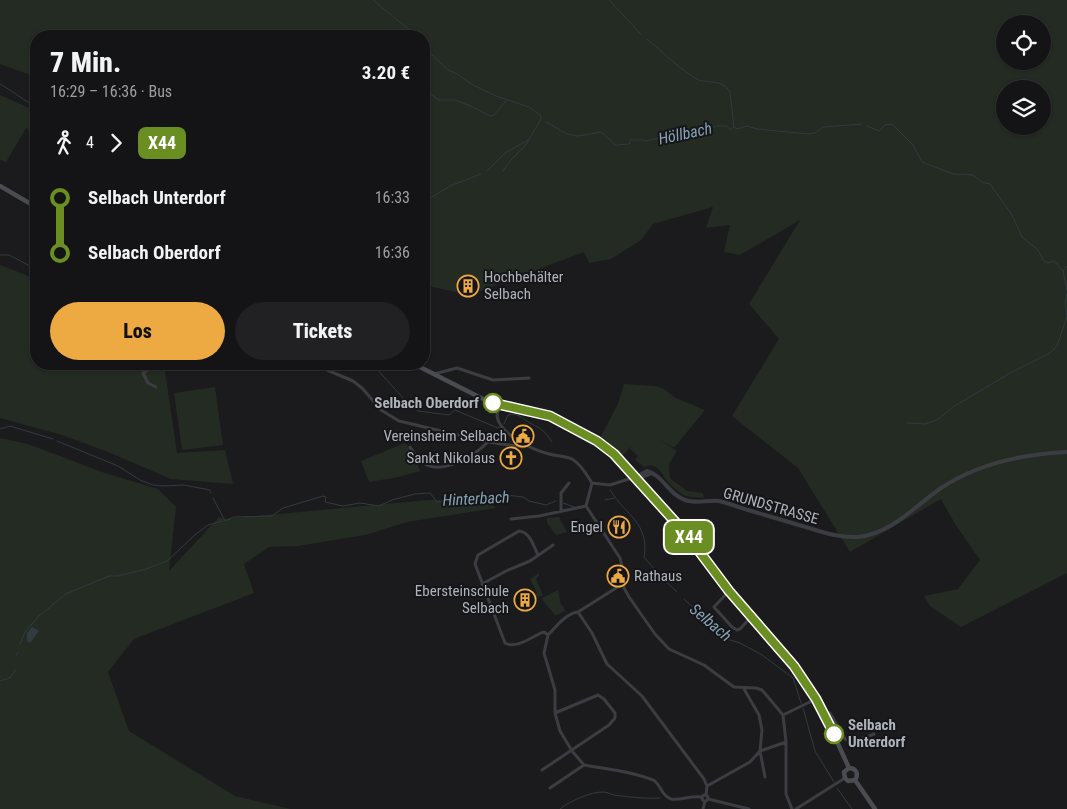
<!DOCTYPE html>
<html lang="de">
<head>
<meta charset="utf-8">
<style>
	body { margin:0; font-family:"Roboto Condensed",sans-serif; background:#212123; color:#f1f3f6; height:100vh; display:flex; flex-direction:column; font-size:19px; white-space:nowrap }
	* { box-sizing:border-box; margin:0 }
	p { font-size:16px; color:#9d9ea1 }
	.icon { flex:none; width:28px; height:28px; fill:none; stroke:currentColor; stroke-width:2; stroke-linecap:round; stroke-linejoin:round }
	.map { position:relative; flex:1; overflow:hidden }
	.drawer { position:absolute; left:30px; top:30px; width:400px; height:340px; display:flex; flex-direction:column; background:#141416; border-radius:20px; box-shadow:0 1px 4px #0004,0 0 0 1px #333335 }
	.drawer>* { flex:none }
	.badge { padding:0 10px; border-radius:8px; font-size:18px; line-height:32px }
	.fabs { position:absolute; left:996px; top:15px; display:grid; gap:10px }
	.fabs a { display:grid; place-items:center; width:55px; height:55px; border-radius:50%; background:#141416; box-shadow:0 1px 4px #0004,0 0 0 1px #333335; font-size:25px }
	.map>.badge { position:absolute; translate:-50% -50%; box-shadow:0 0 0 2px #fff }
	.legs { display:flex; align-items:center; gap:8px; height:55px; padding:0 20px; font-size:16px }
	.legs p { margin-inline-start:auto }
	.head { display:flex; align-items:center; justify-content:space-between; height:85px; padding:0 20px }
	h1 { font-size:28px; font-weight:800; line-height:38px }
	.primary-button { display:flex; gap:10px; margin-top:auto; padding:10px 20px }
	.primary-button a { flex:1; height:58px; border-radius:30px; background:#edaa42; color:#111; font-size:20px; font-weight:800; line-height:58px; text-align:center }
	.primary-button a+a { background:#212123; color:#f1f3f6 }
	ul { padding:0 20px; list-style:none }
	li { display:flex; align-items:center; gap:18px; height:55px; font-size:19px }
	li i { display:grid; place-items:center; width:8px; height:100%; margin:0 6px; background:currentColor }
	li i::after { content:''; width:12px; height:12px; margin:-6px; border:4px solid; border-radius:50%; background:#141416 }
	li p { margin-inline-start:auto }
	li:first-child i { background:linear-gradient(#0000 50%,currentColor 0) }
	li:last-child i { background:linear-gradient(currentColor 50%,#0000 0) }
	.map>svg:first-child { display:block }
	.green { fill:#232b23; fill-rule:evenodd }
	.water { fill:#313b41 }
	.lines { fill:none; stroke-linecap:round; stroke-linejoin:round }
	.stream { stroke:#313b41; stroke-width:1 }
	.minor { stroke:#3c3d42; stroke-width:3 }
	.tertiary { stroke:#3c3d42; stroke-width:4 }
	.secondary { stroke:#4a4c52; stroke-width:4.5 }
	.line-1-casing { stroke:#fff; stroke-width:11 }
	.line-1 { stroke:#6b8e23; stroke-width:8 }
	.stop-1-dot { fill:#fff; stroke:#6b8e23; stroke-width:2.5 }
	.labels { text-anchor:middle; stroke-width:4; stroke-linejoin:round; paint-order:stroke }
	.poi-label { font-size:15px; fill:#aeb3bc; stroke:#161618; text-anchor:end }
	.stop-label { font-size:15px; font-weight:bold; fill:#aeb3bc; stroke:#161618; text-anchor:end }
	.street-label { font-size:15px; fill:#aeb3bc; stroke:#161618 }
	.water-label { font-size:16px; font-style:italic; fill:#87a2b5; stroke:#161618 }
</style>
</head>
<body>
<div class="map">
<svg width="1067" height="809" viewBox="0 0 1067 809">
	<rect width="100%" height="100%" fill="#1b1b1d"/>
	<path class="green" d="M 0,0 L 1067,0 L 1067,573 L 961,627 L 930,606 L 924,596 L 958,589 L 980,560 L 955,524 L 941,499 L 850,552 L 798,468 L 732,416 L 779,339 L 749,304 L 800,220 L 740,255 L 724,252 L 730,225 L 706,228 L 713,207 L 653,224 L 641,240 L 611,259 L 589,263 L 584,252 L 475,293 L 478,281 L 463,279 L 460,293 L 424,285 L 424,36 L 36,36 L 36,77 L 0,64 ZM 1005,24 L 1042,24 L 1042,61 L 1005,61 ZM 1005,89 L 1042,89 L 1042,126 L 1005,126 Z
		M 0,95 L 36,111 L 36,134 L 26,128 L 6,162 L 0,160 Z
		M 0,265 L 26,275 L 36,282 L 36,364 L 164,364 L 177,453 L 225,450 L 233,484 L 171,479 L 108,452 L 62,435 L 0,418 Z
		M 624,384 L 655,386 L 664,389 L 676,398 L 705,410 L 674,448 L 659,439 L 677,451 L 669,464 L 670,478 L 687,491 L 703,493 L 704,498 C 698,497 689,498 684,495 C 679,493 672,486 668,482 C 661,474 658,461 644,467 L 635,460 L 638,456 L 630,449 L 632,446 L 622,456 L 600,438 L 618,404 Z
		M 215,387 L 223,445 L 182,450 L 174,393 Z
		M 0,438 L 28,444 L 102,472 L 158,489 L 176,507 L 169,571 L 219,517 L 225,519 L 428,500 L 487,498 L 496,508 L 407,522 L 365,535 L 298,546 L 269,547 L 244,564 L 254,593 L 134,639 L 108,672 L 129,731 L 235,796 L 291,809 L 0,809 Z
		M 405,443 L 414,453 L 420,471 L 399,477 L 369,482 L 361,461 Z
		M 559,517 L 567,532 L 556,535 L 547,523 L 547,518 Z
		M 539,573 L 539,576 L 536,579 L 543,595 L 536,598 L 534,595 L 537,593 L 530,579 Z
		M 558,590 L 561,605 L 563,606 L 565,611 L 555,616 C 551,608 545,606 542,598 Z"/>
	<path class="water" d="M 32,627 L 39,631 L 30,643 L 27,641 L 27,633 Z"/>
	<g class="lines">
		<path class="stream" d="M 373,0 L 417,36
			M 609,0 L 641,34
			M 647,39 C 659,49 685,74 699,80 C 711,84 722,79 730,92 L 734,127
			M 424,47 L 448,70 L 457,74 L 473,85 L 496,96 L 529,107 L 540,115 L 541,119 L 525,146 L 511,160 L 503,171
			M 0,84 C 13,91 23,100 36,107
			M 425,90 L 439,100 L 455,100 L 473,107 L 490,116 L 494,115 L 506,101
			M 546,122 L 567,134 L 578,136 L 601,132 L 616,145 L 629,144 L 631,139 C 636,142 641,138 645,141 L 666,137 L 668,138 L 679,133 L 691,135 L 696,131 L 697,132 L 716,126 L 727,126 L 730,130 L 734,127 L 737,129 L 747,126 L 757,129 L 808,134 L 815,133 L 823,127 L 862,124
			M 867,126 L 879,131 L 885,125 L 892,124 L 913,145 L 922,162 L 953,174 L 973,175 L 982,182 L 990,184 L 1012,215 L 1022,237 L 1038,250 L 1043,260 L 1047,263 L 1054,261 L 1063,271 L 1067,266
			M 487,171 L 505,153 L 528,140
			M 424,202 L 450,186 L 481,174
			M 0,255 L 9,255 L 36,269
			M 1063,271 L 1067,291
			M 374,366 L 404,399 L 418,411 L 449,415 L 455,410 L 498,428 L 500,427
			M 907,423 L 925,424 L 937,420 L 953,407 L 1010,373 L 1050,353 L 1057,346 L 1067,316 L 1065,303 L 1067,293
			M 504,424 L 508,415 C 519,412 522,419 530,423 C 543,430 544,430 552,442
			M 0,429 L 10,426 L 53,439
			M 57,441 L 118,466 L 140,480 L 153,485 L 163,486 L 184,485 L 210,490 L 211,493
			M 610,490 C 625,515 650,523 644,557 L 661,577 L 677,592
			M 213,498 L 225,521 L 234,517 L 272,516 L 283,508 L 323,496 L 326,497 L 325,502 L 343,506 L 360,503 L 379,506 L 392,500 L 415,494 L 430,493 L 437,502 L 455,501 L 459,496 L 506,495 L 523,497 L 529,501 L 546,505 L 556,501
			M 605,500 L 614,498
			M 563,503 L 574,507
			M 684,599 L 713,626 L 724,638 L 740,643 L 762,655 L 793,678 L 801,703
			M 20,644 L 25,632 L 39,616 L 66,594 L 109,576 L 118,576 L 146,569 L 167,561 L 196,534 L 208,525 L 223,521
			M 16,656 L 18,652
			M 0,681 L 10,678 L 16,669
			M 803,708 L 815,751 L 834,782
			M 837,788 L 852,809
			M 560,809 C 570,801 590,792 603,792 C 607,792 610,794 614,795 C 629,797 645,799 660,798"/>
		<path class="minor" d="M 313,364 L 353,381 L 362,388 L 381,410 L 399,421 L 488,442 L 523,447 L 527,445
			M 434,374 L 457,368 L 493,380 L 529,378
			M 156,387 L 148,383 L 143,373 L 158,364
			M 500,405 C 499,408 497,413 497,416 C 499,434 533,450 549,454 C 556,456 565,456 572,459 C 581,464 587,475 592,483 L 586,506 L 620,558 L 623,570 L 624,588 L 629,597 L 655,634 L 669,649 L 704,665 L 734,687 L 756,688 L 762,690 L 783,715 L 786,742 L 786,794 L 792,809
			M 410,447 C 414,453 418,460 425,464 C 444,475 475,455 488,442
			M 592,483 L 610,485 L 635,477
			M 561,511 L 561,493 L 569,483
			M 511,519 L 539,516 L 586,506
			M 538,555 C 533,545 530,532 519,531 L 478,555 L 475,564 L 505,643 C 516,649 530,638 541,633 L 544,632 L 548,635
			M 482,584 L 508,570 L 530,561 L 553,545
			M 729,591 L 714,607 L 732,627 L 737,630 L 740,629 L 751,617
			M 578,612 L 592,633 L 607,664 L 642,696 L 704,779 L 707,786 L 706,795
			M 548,635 L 544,653 L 555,690 L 555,713 L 560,731 L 572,751 L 584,765 C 606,769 631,771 653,780 C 661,784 661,796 671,799 C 680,801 691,795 702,797
			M 548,635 C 556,627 566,613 578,612 L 624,583
			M 744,689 L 759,715 L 762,730 L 760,751 L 765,777
			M 824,713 L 830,713 L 845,739 L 852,742 L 874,734
			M 783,715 L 816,699
			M 542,770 L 609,725 L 615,718 L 615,713 L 604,699 L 598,695 L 555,713
			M 707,786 L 750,762 L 760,751 L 786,742
			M 550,788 L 584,765
			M702 798a3 3 0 1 1 6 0a3 3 0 1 1-6 0Z
			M 708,799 L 749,809
			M 703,809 L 705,801
			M 796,809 L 845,778"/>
		<path class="tertiary" d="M 636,477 L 647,471 C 663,475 668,494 685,500 C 696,504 707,500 719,501 C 728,503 738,507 748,510 C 768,516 789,522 809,528 C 825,533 841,538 858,537 C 892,533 914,507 941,488 C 979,463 1023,454 1067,452
			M 636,477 L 642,477 L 652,473"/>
		<path class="secondary" d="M 0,186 L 36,207
			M 414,364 L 487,401 L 549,416 L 597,441 L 614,454 L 687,535 L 729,591 L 794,666 L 824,713 L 849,768
			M 849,768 L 844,772 L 845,778 L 848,781 L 855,780
			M 849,768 C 856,768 859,774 855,780
			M 855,780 L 875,809"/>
	</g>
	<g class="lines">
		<g class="line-1-casing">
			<path id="line-1" d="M 493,403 L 550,416 L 597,441 L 614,454 L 687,535 L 729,591 L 794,666 L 816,699 L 834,734"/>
		</g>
		<use href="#line-1" class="line-1"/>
	</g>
	<defs>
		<g id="building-ring" transform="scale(1.125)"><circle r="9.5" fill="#161618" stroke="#edaa42" stroke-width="1.5"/><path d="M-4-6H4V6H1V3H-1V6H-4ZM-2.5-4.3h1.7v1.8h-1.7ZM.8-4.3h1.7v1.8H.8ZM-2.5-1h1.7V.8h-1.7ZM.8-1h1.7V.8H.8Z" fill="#edaa42"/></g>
		<g id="civic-ring" transform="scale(1.125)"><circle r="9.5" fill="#161618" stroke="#edaa42" stroke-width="1.5"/><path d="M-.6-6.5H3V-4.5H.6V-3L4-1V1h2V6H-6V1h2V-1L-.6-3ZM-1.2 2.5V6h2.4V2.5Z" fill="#edaa42"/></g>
		<g id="church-ring" transform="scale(1.125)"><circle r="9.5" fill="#161618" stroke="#edaa42" stroke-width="1.5"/><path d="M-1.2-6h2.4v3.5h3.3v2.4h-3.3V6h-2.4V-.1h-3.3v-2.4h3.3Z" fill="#edaa42"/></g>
		<g id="restaurant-ring" transform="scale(1.125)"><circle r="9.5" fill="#161618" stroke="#edaa42" stroke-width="1.5"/><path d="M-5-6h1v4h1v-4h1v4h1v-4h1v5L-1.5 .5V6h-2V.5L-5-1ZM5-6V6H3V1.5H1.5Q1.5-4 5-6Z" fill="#edaa42"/></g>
	</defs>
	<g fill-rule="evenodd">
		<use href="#building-ring" x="468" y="286"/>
		<use href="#civic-ring" x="523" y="436"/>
		<use href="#church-ring" x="511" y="458"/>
		<use href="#restaurant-ring" x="619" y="527"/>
		<use href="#civic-ring" x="618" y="576"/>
		<use href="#building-ring" x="525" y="600"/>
	</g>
	<g class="stop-1-dot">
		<circle cx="493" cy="403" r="9"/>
		<circle cx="834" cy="734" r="9"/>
	</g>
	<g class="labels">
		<g class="poi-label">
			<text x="484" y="282" text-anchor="start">Hochbehälter<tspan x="484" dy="17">Selbach</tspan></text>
			<text x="507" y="441">Vereinsheim Selbach</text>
			<text x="495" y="463">Sankt Nikolaus</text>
			<text x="603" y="532">Engel</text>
			<text x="634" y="581" text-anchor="start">Rathaus</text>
			<text x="509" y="596">Ebersteinschule<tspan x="509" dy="17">Selbach</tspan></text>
		</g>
		<g class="stop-label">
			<text x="479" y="408">Selbach Oberdorf</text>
			<text x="848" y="730" text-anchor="start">Selbach<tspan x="848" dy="17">Unterdorf</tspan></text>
		</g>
		<g class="street-label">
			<text transform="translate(771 506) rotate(16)" y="5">GRUNDSTRASSE</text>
		</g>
		<g class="water-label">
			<text transform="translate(685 133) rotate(-12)" y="6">Höllbach</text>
			<text transform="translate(476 498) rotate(-3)" y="6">Hinterbach</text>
			<text transform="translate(711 622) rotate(40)" y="6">Selbach</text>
		</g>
	</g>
</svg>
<div class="fabs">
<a><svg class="icon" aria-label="locate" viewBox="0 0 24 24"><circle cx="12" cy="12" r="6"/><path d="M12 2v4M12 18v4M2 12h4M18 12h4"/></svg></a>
<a><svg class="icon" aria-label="layers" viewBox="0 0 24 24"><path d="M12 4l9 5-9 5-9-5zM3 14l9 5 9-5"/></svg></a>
</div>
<b class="badge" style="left:689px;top:537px;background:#6b8e23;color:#fff">X44</b>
<section class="drawer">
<div class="head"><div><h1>7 Min.</h1><p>16:29 – 16:36 · Bus</p></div><b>3.20 €</b></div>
<div class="legs"><svg class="icon" aria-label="walk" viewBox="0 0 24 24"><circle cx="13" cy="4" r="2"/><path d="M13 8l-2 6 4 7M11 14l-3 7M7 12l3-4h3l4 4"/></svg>4<svg class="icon" aria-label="forward" viewBox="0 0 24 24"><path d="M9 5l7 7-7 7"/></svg><b class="badge" style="background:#6b8e23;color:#fff">X44</b></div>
<ul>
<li><i style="color:#6b8e23"></i><b>Selbach Unterdorf</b><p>16:33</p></li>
<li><i style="color:#6b8e23"></i><b>Selbach Oberdorf</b><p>16:36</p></li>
</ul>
<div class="primary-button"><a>Los</a><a>Tickets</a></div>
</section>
</div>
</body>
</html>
